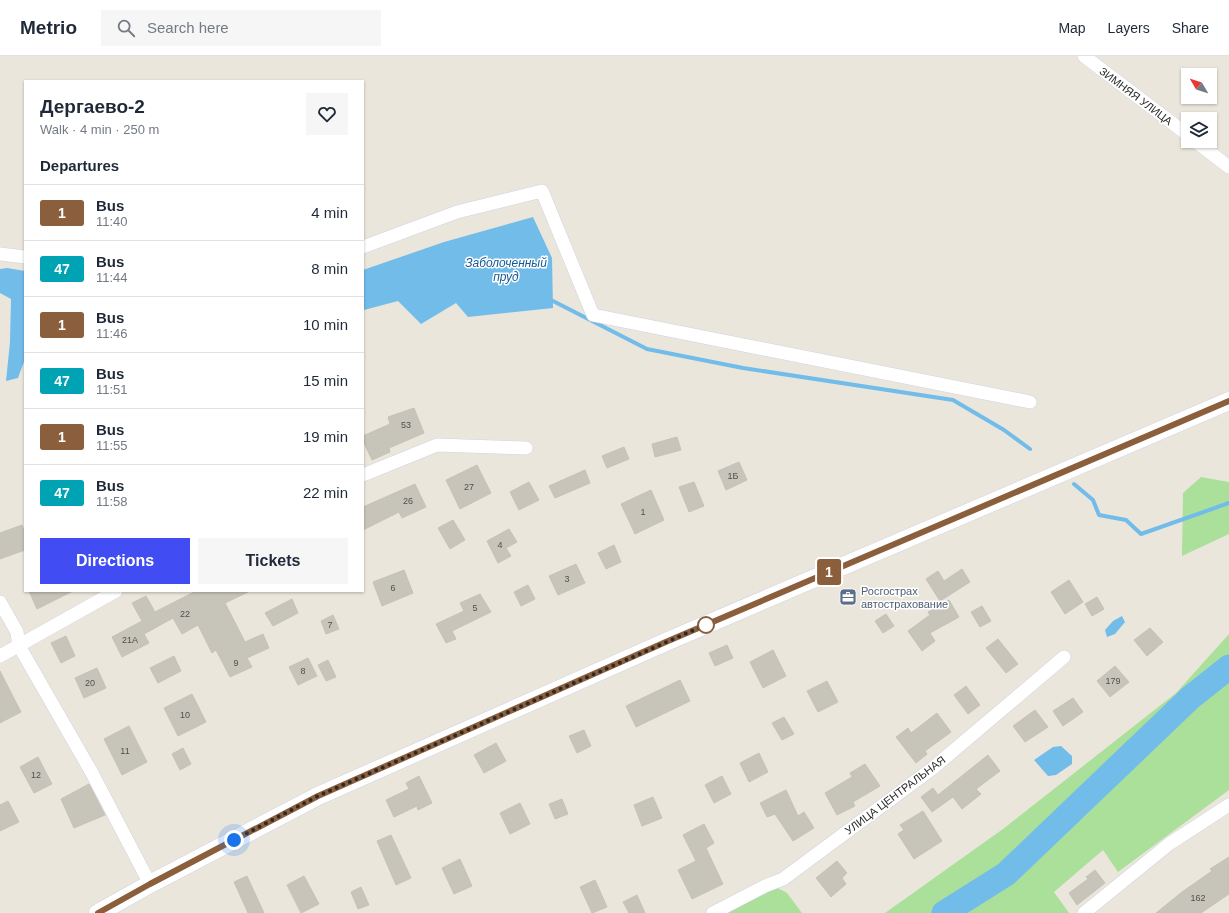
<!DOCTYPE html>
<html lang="en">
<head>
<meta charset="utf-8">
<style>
	body { margin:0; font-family:Helvetica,sans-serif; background:#f6f6f7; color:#1f2937; height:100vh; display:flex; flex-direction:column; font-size:15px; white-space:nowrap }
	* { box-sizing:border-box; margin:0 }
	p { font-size:13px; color:#747a83 }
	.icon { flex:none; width:22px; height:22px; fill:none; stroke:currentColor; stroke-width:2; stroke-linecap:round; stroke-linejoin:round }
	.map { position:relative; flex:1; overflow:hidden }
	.details { position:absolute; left:24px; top:24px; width:340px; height:512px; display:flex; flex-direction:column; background:#fff; border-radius:0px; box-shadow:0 1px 3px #0004 }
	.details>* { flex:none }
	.badge { padding:0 8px; border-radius:3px; font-size:14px; line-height:26px }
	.needle { width:26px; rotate:309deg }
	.tools { position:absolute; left:1181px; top:12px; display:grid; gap:8px }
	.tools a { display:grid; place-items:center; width:36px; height:36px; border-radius:0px; background:#fff; box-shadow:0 1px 3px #0004; font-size:20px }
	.you { position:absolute; width:20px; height:20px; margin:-10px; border:3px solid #fff; border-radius:50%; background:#1a73e8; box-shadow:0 0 0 6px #1a73e833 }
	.map>.badge { position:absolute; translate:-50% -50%; box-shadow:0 0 0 2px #fff }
	h2 { padding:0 16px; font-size:15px; line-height:36px }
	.round { display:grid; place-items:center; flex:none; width:42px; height:42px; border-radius:0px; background:#f6f6f7 }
	.head { display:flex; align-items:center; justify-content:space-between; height:68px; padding:0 16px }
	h1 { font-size:19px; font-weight:700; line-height:30px }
	.primary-button { display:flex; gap:8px; margin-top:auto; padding:8px 16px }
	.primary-button a { flex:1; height:46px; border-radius:0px; background:#414df3; color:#fff; font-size:16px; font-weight:700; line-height:46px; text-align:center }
	.primary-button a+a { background:#f6f6f7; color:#1f2937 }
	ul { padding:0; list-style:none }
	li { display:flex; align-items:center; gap:12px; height:56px; padding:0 16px; border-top:1px solid #e0e1e3 }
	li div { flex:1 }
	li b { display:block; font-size:15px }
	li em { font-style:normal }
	li .badge { min-width:44px; font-weight:700; text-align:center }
	header { display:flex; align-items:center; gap:24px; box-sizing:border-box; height:56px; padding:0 20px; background:#fff; border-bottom:1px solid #e0e1e3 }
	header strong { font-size:19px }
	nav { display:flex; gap:22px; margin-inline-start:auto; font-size:14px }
	.search { width:280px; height:36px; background:#f6f6f7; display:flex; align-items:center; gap:10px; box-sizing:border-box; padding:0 14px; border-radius:0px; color:#747a83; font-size:15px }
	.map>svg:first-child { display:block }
	.green { fill:#aae09a }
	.water { fill:#72bcea }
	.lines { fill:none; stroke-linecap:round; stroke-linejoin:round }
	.stream { stroke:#72bcea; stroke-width:4 }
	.river { stroke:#72bcea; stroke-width:25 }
	.building { fill:#c7c4ba; stroke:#c7c2b6 }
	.street-casing { stroke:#d1d2e2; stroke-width:14 }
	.secondary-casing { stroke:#d1d2e2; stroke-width:19 }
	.street { stroke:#fff; stroke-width:13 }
	.secondary { stroke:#fff; stroke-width:18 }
	.line-casing { stroke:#fff; stroke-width:9 }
	.line { stroke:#8b5e3c; stroke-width:6 }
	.walk { stroke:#2a2a2a; stroke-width:4; stroke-dasharray:0 7.2 }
	.stop-dot { fill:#fff; stroke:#8b5e3c; stroke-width:2 }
	.labels { text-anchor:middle; stroke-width:3; stroke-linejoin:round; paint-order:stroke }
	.number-label { font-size:9px; fill:#51504e }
	.street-label { font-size:11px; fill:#2a2a2a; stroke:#fff }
	.service-label { font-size:11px; fill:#4e5e75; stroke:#fff; text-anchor:start }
	.water-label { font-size:12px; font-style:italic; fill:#125995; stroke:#fff }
</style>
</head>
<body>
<header>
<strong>Metrio</strong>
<div class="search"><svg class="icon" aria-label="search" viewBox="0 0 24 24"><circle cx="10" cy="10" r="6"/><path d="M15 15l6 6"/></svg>Search here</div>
<nav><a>Map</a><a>Layers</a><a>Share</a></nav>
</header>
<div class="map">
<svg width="1229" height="857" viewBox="0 0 1229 857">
	<rect width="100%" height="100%" fill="#ebe6dc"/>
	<path class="green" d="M 1201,421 L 1229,426 L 1229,478 L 1182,500 L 1183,437 Z
		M 1229,578 L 1229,734 L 1118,816 L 1103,794 L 1054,836 L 1069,857 L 885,857 L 1003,773 L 1176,637 Z
		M 776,831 L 787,837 L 802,857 L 724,857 Z"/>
	<path class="water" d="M 533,161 L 552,202 L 553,252 L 468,261 L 456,247 L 421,268 L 398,245 L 364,254 L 363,214 L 444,186 Z
		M 7,212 L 25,215 L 25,303 L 18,322 L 6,325 L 10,286 L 11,243 L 0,237 L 0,213 Z
		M 1122,560 L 1125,566 L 1115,578 L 1107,581 L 1105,574 L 1113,565 Z
		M 1061,690 L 1072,700 L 1072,708 L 1056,719 L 1048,720 L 1034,704 L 1053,691 Z"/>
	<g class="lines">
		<path class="stream" d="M 553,245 L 647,293 L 743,312 L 953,344 L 1004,374 L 1030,393
			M 1074,428 L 1093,444 L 1099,459 L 1126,464 L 1141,478 L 1229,447"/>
		<path class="river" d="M 944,857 L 1006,818 L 1190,642 L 1229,611"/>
	</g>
	<path class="building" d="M 414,352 L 424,377 L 389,392 L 390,396 L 372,404 L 363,385 L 363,380 L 390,368 L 388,361 Z
		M 677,381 L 681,394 L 655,401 L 652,388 Z
		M 624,391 L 629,403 L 607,412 L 602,400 Z
		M 739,406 L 747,424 L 726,434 L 718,415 Z
		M 477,409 L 491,437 L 460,453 L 446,424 Z
		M 585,414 L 590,427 L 555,442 L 549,430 Z
		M 529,426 L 539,444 L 519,454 L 510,436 Z
		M 694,426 L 704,450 L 689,456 L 679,431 Z
		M 415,428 L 426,451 L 402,462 L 399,456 L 363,474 L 363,451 Z
		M 651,434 L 664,464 L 635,478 L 621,448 Z
		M 453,464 L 465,484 L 450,493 L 438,472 Z
		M 22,469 L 25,478 L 25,494 L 0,503 L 0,477 Z
		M 509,473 L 517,486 L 506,492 L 511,500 L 498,507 L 487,485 Z
		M 614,489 L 621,506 L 606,513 L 598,497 Z
		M 576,508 L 585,527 L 558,539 L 549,520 Z
		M 962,513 L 970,526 L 940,545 L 926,523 L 938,515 L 944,525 Z
		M 404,514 L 413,537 L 382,550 L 373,526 Z
		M 1069,524 L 1083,546 L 1065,558 L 1051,536 Z
		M 528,529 L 535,543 L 521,550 L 514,536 Z
		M 29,535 L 73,535 L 37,553 Z
		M 196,535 L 250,535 L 225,547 L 245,586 L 263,578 L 269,592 L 247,602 L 252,611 L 230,621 L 216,594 L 212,597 L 198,569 L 182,578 L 173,562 L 144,578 L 149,587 L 122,601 L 112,581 L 142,565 L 132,547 L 146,540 L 155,556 Z
		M 480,538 L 491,556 L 452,575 L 456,583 L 446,587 L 436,568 L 464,555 L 460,547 Z
		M 1097,541 L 1104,553 L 1092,560 L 1085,548 Z
		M 292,543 L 298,557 L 273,570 L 265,557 Z
		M 949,544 L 959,561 L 930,577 L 935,585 L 922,595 L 908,575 L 930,559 L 928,556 Z
		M 982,550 L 991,565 L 980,571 L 971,556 Z
		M 886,558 L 894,570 L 883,577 L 875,565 Z
		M 333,559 L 339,573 L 326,578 L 321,565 Z
		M 1150,572 L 1163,586 L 1147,600 L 1134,584 Z
		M 66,580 L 75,600 L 61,607 L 51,587 Z
		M 998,583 L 1018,608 L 1006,617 L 986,592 Z
		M 727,589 L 733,602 L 715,610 L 709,597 Z
		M 773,594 L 786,620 L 763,632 L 750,606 Z
		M 174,600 L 181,615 L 158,627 L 150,612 Z
		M 308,602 L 317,620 L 298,629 L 289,611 Z
		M 328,604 L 336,621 L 326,625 L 318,609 Z
		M 1115,610 L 1129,626 L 1110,641 L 1097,625 Z
		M 97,612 L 106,632 L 84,642 L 75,622 Z
		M 0,615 L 21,656 L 0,667 Z
		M 680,624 L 690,645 L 636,671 L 626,650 Z
		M 827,625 L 838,646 L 818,656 L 807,635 Z
		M 966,630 L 980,649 L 968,658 L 954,639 Z
		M 192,638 L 206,666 L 178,680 L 164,652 Z
		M 1073,642 L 1083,656 L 1063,670 L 1053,655 Z
		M 1035,654 L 1048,671 L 1025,686 L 1013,670 Z
		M 937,657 L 951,676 L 925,695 L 927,698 L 916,707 L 896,681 L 908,672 L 911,677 Z
		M 784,661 L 794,678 L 782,684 L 772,667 Z
		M 129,670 L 147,706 L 122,719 L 104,683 Z
		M 584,674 L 591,690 L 577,697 L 569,680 Z
		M 496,687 L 506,705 L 484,717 L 474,699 Z
		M 183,692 L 191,708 L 180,714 L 172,698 Z
		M 759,697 L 768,716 L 749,726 L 740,707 Z
		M 988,699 L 1000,715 L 976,733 L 981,738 L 962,753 L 953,741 L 932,756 L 921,741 L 933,732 L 938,739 Z
		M 38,701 L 52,728 L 34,737 L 20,711 Z
		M 865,708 L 880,730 L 853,746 L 855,750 L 837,759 L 825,737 L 852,721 L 850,717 Z
		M 419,720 L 432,747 L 418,754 L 417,750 L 394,761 L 386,744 L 409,733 L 406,727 Z
		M 722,720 L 731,738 L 714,747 L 705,729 Z
		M 89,728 L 105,759 L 74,772 L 61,743 Z
		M 786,734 L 798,760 L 804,756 L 814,772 L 793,785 L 775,758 L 767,761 L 760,747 Z
		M 653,741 L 662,762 L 642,770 L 634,749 Z
		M 562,743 L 568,758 L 555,763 L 549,748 Z
		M 8,745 L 19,766 L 0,775 L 0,749 Z
		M 520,747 L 530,768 L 510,778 L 500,757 Z
		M 923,755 L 942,785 L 914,803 L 898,778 L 904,774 L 900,769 Z
		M 704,768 L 714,787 L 706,792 L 723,828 L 692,843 L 678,814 L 696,805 L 683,779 Z
		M 391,779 L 411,822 L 396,829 L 377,785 Z
		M 1229,801 L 1229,838 L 1201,857 L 1156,857 L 1182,836 L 1212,815 L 1210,813 Z
		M 460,803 L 472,830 L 454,838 L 442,812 Z
		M 837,805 L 847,817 L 842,822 L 846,828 L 831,841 L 816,822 Z
		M 1095,814 L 1105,827 L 1077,849 L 1069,837 L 1088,823 L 1086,821 Z
		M 247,820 L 264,857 L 248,857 L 234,826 Z
		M 304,820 L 319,848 L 301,857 L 287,829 Z
		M 595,824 L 607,851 L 592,857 L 580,831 Z
		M 361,831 L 369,849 L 358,853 L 351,836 Z
		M 637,839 L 645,857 L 629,857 L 623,846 Z"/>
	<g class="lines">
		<g class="street-casing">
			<path id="street" d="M 1084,0 L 1188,79
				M 1195,85 L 1229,111
				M 363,191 L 457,156 L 542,135 L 593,259 L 1030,346
				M 0,198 L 25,201
				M 363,419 L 437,389 L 526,392
				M 0,546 L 17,576 L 19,590 L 92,717 L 150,828
				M 0,600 L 116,535
				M 713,857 L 765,830 L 783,823 L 933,712 L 1064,601
				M 1084,857 L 1169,788 L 1229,749"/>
		</g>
		<g class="secondary-casing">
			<path id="secondary" d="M 98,857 L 150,828 L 318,740 L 668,585 L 1229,345"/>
		</g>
		<use href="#street" class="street"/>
		<use href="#secondary" class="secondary"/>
	</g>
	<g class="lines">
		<g class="line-casing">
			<path id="line" d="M 98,857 L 150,828 L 318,740 L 668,585 L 1229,345"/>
		</g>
		<use href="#line" class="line"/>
		<path class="walk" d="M 234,784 L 318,740 L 712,566 L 706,569"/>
	</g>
	<defs>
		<g id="office-square" transform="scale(0.9)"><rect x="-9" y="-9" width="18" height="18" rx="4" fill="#5c6f8a" stroke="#fff"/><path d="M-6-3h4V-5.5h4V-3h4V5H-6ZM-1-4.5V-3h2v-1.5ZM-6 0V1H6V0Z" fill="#fff"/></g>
	</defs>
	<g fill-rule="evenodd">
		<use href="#office-square" x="848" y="541"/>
	</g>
	<circle class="stop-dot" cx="706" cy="569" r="8"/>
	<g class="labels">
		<g class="number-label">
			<text x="406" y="372">53</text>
			<text x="733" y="423">1Б</text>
			<text x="469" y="434">27</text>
			<text x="408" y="448">26</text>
			<text x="643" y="459">1</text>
			<text x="500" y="492">4</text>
			<text x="567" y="526">3</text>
			<text x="393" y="535">6</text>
			<text x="475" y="555">5</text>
			<text x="185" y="561">22</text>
			<text x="330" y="572">7</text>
			<text x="130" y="587">21А</text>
			<text x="236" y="610">9</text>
			<text x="303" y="618">8</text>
			<text x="1113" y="628">179</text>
			<text x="90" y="630">20</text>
			<text x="185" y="662">10</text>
			<text x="125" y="698">11</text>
			<text x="36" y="722">12</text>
			<text x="1198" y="845">162</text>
		</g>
		<g class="street-label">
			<text transform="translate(1136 40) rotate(37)" y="4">ЗИМНЯЯ УЛИЦА</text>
			<text transform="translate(895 739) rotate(-37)" y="4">УЛИЦА ЦЕНТРАЛЬНАЯ</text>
		</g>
		<g class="service-label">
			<text x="861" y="539">Росгострах<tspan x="861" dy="13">автострахование</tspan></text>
		</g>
		<g class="water-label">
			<text x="506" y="211">Заболоченный<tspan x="506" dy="14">пруд</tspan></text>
		</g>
	</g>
</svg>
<div class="tools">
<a><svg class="needle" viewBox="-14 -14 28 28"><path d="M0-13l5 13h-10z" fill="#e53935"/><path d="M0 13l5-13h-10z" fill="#747a83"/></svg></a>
<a><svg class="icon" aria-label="layers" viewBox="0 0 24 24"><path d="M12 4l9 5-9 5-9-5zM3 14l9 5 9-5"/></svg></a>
</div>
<div class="you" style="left:234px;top:784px"></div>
<b class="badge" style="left:829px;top:516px;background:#8b5e3c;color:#fff">1</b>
<section class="details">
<div class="head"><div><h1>Дергаево-2</h1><p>Walk · 4 min · 250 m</p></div><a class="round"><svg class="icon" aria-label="heart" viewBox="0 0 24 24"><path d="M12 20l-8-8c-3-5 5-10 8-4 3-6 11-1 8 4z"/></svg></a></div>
<h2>Departures</h2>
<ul>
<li><span class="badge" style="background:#8b5e3c;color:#fff">1</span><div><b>Bus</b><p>11:40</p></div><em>4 min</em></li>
<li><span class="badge" style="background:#00a3b4;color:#fff">47</span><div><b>Bus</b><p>11:44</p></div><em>8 min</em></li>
<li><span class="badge" style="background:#8b5e3c;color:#fff">1</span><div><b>Bus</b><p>11:46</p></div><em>10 min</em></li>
<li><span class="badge" style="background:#00a3b4;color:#fff">47</span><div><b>Bus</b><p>11:51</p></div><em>15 min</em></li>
<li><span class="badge" style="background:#8b5e3c;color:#fff">1</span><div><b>Bus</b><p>11:55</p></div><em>19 min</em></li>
<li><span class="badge" style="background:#00a3b4;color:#fff">47</span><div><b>Bus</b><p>11:58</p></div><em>22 min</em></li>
</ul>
<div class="primary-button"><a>Directions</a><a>Tickets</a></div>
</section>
</div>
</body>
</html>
